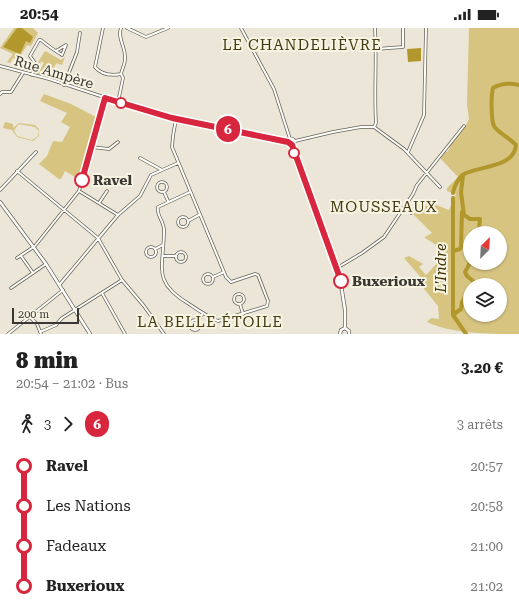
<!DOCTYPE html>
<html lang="fr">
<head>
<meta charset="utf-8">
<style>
	body { margin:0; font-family:"Roboto Serif",serif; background:#f2f2f2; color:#222; height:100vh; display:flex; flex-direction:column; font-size:15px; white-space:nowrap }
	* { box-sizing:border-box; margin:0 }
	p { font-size:13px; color:#767676 }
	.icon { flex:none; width:22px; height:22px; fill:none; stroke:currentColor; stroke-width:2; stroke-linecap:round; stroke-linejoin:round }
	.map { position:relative; height:306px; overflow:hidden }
	.details { display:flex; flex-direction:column; background:#fff; flex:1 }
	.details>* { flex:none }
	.badge { padding:0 8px; border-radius:13px; font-size:14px; line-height:26px }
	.needle { width:26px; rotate:24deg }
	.fabs { position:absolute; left:463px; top:198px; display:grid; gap:8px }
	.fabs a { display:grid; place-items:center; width:44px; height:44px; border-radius:50%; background:#fff; box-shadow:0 1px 3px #0004; font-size:20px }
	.scale { position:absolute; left:12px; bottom:10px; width:67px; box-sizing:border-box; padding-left:4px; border:2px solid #393731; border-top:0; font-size:11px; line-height:14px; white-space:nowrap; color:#393731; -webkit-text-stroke:3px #f8f4e4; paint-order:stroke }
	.map>.badge { position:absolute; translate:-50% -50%; box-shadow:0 0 0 2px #fff }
	.legs { display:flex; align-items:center; gap:6px; height:44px; padding:0 16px; font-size:13px }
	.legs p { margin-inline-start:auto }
	.summary { display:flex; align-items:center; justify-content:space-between; height:68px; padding:0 16px }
	h1 { font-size:22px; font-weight:800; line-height:30px }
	ul { padding:0 16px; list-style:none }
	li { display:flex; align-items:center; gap:14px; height:40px; font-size:15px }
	li i { display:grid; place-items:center; width:6px; height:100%; margin:0 5px; background:currentColor }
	li i::after { content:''; width:10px; height:10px; margin:-5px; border:3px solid; border-radius:50%; background:#fff }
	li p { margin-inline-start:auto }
	li:first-child i { background:linear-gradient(#0000 50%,currentColor 0) }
	li:last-child i { background:linear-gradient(currentColor 50%,#0000 0) }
	.status { display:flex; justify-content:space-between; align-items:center; height:28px; padding:0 20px; background:#fff; direction:ltr }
	.status svg { height:11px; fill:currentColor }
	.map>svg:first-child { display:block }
	.green { fill:#d6c480; fill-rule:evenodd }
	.water { fill:#b2982c }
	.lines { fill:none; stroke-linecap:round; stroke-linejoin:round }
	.river { stroke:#b2982c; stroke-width:4 }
	.minor-casing { stroke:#666355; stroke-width:3.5 }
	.tertiary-casing { stroke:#666355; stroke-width:4 }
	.minor { stroke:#fff; stroke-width:2 }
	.tertiary { stroke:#fff; stroke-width:2.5 }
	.line-1-casing { stroke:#fff; stroke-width:9 }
	.line-1 { stroke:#d7263d; stroke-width:6 }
	.stop-1-dot { fill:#fff; stroke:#d7263d; stroke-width:2 }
	.labels { text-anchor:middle; stroke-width:4; stroke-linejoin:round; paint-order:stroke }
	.street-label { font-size:14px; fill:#393731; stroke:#f8f4e4 }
	.stop-label { font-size:14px; font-weight:bold; fill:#393731; stroke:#f8f4e4; text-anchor:start }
	.neighbourhood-label { font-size:15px; letter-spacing:1px; fill:#453b12; stroke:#f8f4e4 }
	.water-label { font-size:15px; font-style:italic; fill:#3b3002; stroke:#f8f4e4 }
</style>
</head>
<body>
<div class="status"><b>20:54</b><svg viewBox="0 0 49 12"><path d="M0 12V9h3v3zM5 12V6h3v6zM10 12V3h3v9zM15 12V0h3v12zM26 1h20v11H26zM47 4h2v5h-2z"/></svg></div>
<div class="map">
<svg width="519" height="306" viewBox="0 0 519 306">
	<rect width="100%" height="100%" fill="#ebe6d7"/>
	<path class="green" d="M 14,0 L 33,0 L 38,5 L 31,18 L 27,17 L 18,32 L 13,30 L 10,35 L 7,34 L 13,26 L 0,20 Z
		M 469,0 L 519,0 L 519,306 C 490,306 452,306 427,294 L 431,290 L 439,291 L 438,278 L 421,257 L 424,253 L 404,230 L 409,228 L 423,236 L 419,239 L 426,247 L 444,228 L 441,222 L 444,221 L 441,217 L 438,218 L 425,210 L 425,209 L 432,205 L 413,186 L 431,175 L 449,182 L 456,166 L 447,163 L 447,160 L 458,149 L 439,129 L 444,122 L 447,124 L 450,120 L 448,118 L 465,99 L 469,91 L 467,76 ZM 470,205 L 500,205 L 500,235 L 470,235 ZM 470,257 L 500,257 L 500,287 L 470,287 Z
		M 45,23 L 61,32 L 65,29 L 62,37 L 56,35 L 54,40 L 59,42 L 55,51 L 35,45 L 38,45 L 44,35 L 41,33 L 40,36 L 38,34 Z
		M 44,66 L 71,76 L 96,89 L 80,152 L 65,143 L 61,151 L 59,151 L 39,136 L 47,128 L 53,113 L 62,114 L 70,99 L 61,94 L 67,85 L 40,73 Z
		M 5,94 L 13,96 L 13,100 L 19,95 L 35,97 L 39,101 L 39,108 L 33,113 L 17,109 L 12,102 L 3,100 ZM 19,96 L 35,99 L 39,103 L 38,108 L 32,112 L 17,108 L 14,102 Z"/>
	<path class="water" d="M 17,0 L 22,0 L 33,9 L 30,15 L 26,13 L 20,26 L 3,19 Z
		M 421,20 L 421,33 L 408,34 L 407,21 Z"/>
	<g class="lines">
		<path class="river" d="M 463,148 L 461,164 L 464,187 L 470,191 L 480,191 L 479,201 L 471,205
			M 453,165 C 454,159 458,150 464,146 C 479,138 514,140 516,117 C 510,110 498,105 494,98 C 491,92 491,67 493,60 C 501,55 510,55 519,57
			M 453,170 L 453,287 L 466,306
			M 453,223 L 460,221 L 461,218 L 462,184
			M 470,235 L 465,244 L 467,248 L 473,253 L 474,257
			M 454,286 L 461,281 L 462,274 L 470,261"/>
		<g class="minor-casing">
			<path id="minor" d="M 103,0 L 95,39 C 102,47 111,48 121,46 C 122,41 125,36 125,31 C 126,19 117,11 121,0
				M 127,0 L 146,9 L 168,0
				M 241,0 L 274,61 L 290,111
				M 376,21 L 403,19 L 403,0
				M 0,38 L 49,51 L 158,87 L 288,114
				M 32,47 L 35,35 L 30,28 L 39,12 L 41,12 C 48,18 54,22 62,27 L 66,17 L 56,23
				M 64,57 L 77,24 L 80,5
				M 0,66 L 2,64 L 11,64 L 23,45
				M 118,74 L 123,50 L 121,46
				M 176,91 L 173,108 L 172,119 L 226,249 L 231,254 L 255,246 L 258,247 L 268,273 L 267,278 L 218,293 C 208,289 198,282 189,276 C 151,253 164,240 164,202 C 164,193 156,187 158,179 L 190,164
				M 374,99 L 376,95 C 374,63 377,32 375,0
				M287.5 114a3.5 3.5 0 1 1 7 0a3.5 3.5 0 1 1-7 0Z
				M 295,113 L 333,104 L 361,99 L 374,99 L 404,121 L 440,159
				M 91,119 L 109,121 L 118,114
				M 408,124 L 424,87 L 426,0
				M 140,130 L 162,142
				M 17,143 L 98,210 L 122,252 L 144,278 L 164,306
				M157 159a5 5 0 1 1 10 0a5 5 0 1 1-10 0Z
				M 0,162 L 36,124
				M 79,163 L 118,187
				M 164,164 L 168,173
				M 99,175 L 107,163
				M 404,179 L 411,185
				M178 194a5 5 0 1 1 10 0a5 5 0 1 1-10 0Z
				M 188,193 L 199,187
				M146 224a5 5 0 1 1 10 0a5 5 0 1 1-10 0Z
				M 155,221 L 163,217
				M176 229a5 5 0 1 1 10 0a5 5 0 1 1-10 0Z
				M 21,228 L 33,245
				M 163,228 L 176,228
				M 17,230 L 35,218 L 79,163 L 105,70
				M 337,240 L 362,225 L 384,209 L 413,166 L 417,157 L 464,98
				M203 251a5 5 0 1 1 10 0a5 5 0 1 1-10 0Z
				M 213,249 L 224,244
				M 60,256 L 118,187 L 140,168 L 151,147 L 178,135
				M 11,260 L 46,236
				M 102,265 L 125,306
				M234 271a5 5 0 1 1 10 0a5 5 0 1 1-10 0Z
				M 240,276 L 243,286
				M 30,289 L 37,296 L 41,306
				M190 297a5 5 0 1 1 10 0a5 5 0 1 1-10 0Z
				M 198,293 L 203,285
				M 40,304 L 56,297 L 62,290 L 122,252
				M 8,306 L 63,262"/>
		</g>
		<g class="tertiary-casing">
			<path id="tertiary" d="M 292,117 L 339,244 L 345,282 L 345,300
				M 0,174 L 46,236 L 90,306
				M 340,306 L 341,302 L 345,300 L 349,303 L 349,306"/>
		</g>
		<use href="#minor" class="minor"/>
		<use href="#tertiary" class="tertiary"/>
	</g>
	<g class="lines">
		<g class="line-1-casing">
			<path id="line-1" d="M 82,152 L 105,70 L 172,90 L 288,114 L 292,117 L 341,253"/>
		</g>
		<use href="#line-1" class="line-1"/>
	</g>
	<g class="stop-1-dot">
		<circle cx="121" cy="75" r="5"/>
		<circle cx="294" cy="125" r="5"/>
		<circle cx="82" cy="152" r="7"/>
		<circle cx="341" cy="253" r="7"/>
	</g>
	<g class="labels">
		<g class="street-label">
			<text transform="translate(54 44) rotate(17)" y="5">Rue Ampère</text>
		</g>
		<g class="stop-label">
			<text x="93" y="157">Ravel</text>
			<text x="352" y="258">Buxerioux</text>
		</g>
		<g class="neighbourhood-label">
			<text x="302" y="22">LE CHANDELIÈVRE</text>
			<text x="384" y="184">MOUSSEAUX</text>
			<text x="210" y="299">LA BELLE ÉTOILE</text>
		</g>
		<g class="water-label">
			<text transform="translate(441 240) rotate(-90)" y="5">L'Indre</text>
		</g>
	</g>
</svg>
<div class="fabs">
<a><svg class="needle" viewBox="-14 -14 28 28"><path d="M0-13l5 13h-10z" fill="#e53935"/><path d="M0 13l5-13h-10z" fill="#767676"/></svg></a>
<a><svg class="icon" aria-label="layers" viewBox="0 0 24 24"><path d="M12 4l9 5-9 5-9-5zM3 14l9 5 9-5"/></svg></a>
</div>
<div class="scale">200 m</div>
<b class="badge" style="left:228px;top:101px;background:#d7263d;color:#fff">6</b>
</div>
<section class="details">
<div class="summary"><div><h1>8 min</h1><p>20:54 – 21:02 · Bus</p></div><b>3.20 €</b></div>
<div class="legs"><svg class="icon" aria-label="walk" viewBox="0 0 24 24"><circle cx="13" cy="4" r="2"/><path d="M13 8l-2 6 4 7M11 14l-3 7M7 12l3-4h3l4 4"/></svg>3<svg class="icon" aria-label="forward" viewBox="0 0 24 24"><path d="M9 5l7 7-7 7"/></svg><b class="badge" style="background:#d7263d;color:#fff">6</b><p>3 arrêts</p></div>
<ul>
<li><i style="color:#d7263d"></i><b>Ravel</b><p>20:57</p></li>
<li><i style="color:#d7263d"></i><span>Les Nations</span><p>20:58</p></li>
<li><i style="color:#d7263d"></i><span>Fadeaux</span><p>21:00</p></li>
<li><i style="color:#d7263d"></i><b>Buxerioux</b><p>21:02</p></li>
</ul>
</section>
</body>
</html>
